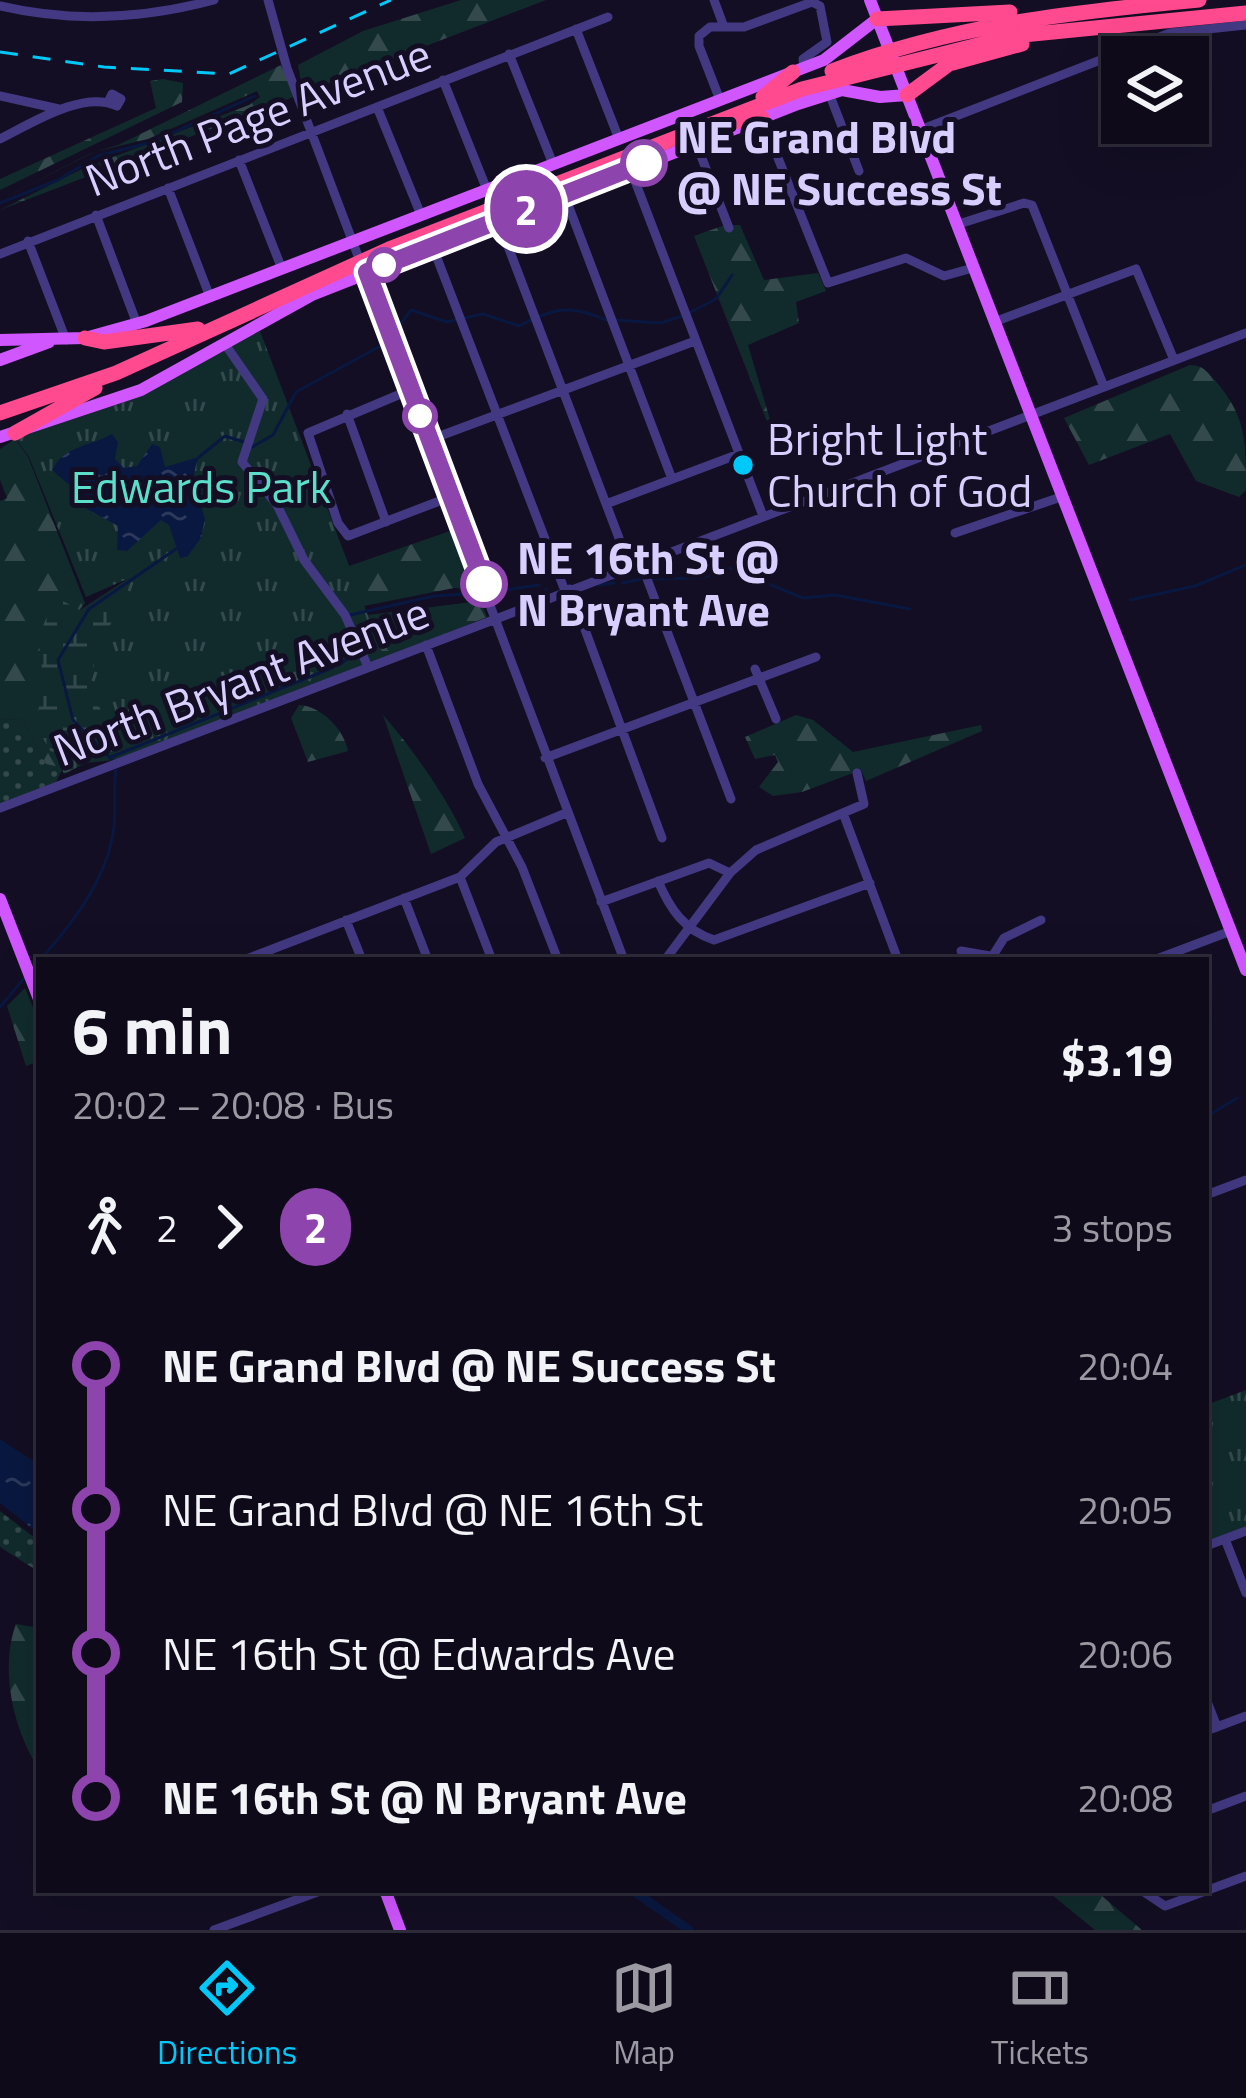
<!DOCTYPE html>
<html lang="en">
<head>
<meta charset="utf-8">
<style>
	body { margin:0; font-family:"Titillium Web",sans-serif; background:#171323; color:#f1f3f6; height:100vh; display:flex; flex-direction:column; font-size:45px; white-space:nowrap }
	* { box-sizing:border-box; margin:0 }
	p { font-size:39px; color:#9b9aa2 }
	.icon { flex:none; width:66px; height:66px; fill:none; stroke:currentColor; stroke-width:2; stroke-linecap:round; stroke-linejoin:round }
	.map { position:relative; flex:1; overflow:hidden }
	.details { position:absolute; left:36px; top:957px; width:1173px; height:936px; display:flex; flex-direction:column; background:#0e0a1a; border-radius:0px; box-shadow:0 12px 48px #0002,0 0 0 3px #2e2b39 }
	.details>* { flex:none }
	.badge { padding:0 24px; border-radius:39px; font-size:42px; line-height:78px }
	.controls { position:absolute; left:1101px; top:36px; display:grid; gap:24px }
	.controls a { display:grid; place-items:center; width:108px; height:108px; border-radius:0px; background:#0e0a1a; box-shadow:0 12px 48px #0002,0 0 0 3px #2e2b39; font-size:60px }
	.map>.badge { position:absolute; translate:-50% -50%; box-shadow:0 0 0 6px #fff }
	.legs { display:flex; align-items:center; gap:18px; height:132px; padding:0 36px; font-size:39px }
	.legs p { margin-inline-start:auto }
	.headline { display:flex; align-items:center; justify-content:space-between; height:204px; padding:0 36px }
	h1 { font-size:66px; font-weight:700; line-height:90px }
	ul { padding:0 36px; list-style:none }
	li { display:flex; align-items:center; gap:42px; height:144px; font-size:45px }
	li i { display:grid; place-items:center; width:18px; height:100%; margin:0 15px; background:currentColor }
	li i::after { content:''; width:30px; height:30px; margin:-15px; border:9px solid; border-radius:50%; background:#0e0a1a }
	li p { margin-inline-start:auto }
	li:first-child i { background:linear-gradient(#0000 50%,currentColor 0) }
	li:last-child i { background:linear-gradient(currentColor 50%,#0000 0) }
	.tabs { display:flex; justify-content:space-around; align-items:center; height:168px; border-top:3px solid #2e2b39; background:#0e0a1a; font-size:33px; color:#9b9aa2 }
	.tabs a { display:grid; justify-items:center; gap:6px }
	.tabs .current { color:#00c9fa }
	.map>svg:first-child { display:block }
	.grass { fill:url(#grass-dots) }
	.forest { fill:url(#forest-firs) }
	.wetland { fill:url(#wetland-marsh) }
	.park { fill:url(#park-tufts) }
	.water { fill:url(#water-ripples) }
	.lines { fill:none; stroke-linecap:round; stroke-linejoin:round }
	.stream { stroke:#091840; stroke-width:3 }
	.river { stroke:#091840; stroke-width:9 }
	.minor { stroke:#423982; stroke-width:9 }
	.major { stroke:#d056ff; stroke-width:12 }
	.highway { stroke:#ff4a90; stroke-width:15 }
	.rail { stroke:#00c9fa; stroke-width:3; stroke-dasharray:18 15; stroke-linecap:butt }
	.line-1-casing { stroke:#fff; stroke-width:27 }
	.line-1 { stroke:#8e44ad; stroke-width:18 }
	.stop-1-dot { fill:#fff; stroke:#8e44ad; stroke-width:6 }
	.poi-dot { fill:#00c9fa; stroke:#130e23; stroke-width:4.5 }
	.labels { text-anchor:middle; stroke-width:10; stroke-linejoin:round; paint-order:stroke }
	.street-label { font-size:45px; fill:#d9cfff; stroke:#130e23 }
	.stop-label { font-size:45px; font-weight:bold; fill:#d9cfff; stroke:#130e23; text-anchor:start }
	.poi-label { font-size:45px; fill:#d9cfff; stroke:#130e23; text-anchor:start }
	.park-label { font-size:45px; fill:#5bdfcb; stroke:#130e23 }
</style>
</head>
<body>
<div class="map">
<svg width="1246" height="1930" viewBox="0 0 1246 1930">
	<defs>
		<pattern id="grass-dots" width="8" height="8" patternUnits="userSpaceOnUse" patternTransform="scale(3)"><rect width="8" height="8" fill="#112b2d"/><path d="M2 2h.1M6 6h.1" fill="none" stroke="#33494c" stroke-width="1.8" stroke-linecap="round"/></pattern>
		<pattern id="forest-firs" width="22" height="20" patternUnits="userSpaceOnUse" patternTransform="scale(3)"><rect width="22" height="20" fill="#112b2d"/><path d="M5 1l3.5 6h-7zM16 11l3.5 6h-7z" fill="#33494c"/></pattern>
		<pattern id="wetland-marsh" width="20" height="14" patternUnits="userSpaceOnUse" patternTransform="scale(3)"><rect width="20" height="14" fill="#112b2d"/><path d="M1 5h8M5 5V1M11 12h8M15 12V8" fill="none" stroke="#33494c"/></pattern>
		<pattern id="park-tufts" width="24" height="20" patternUnits="userSpaceOnUse" patternTransform="scale(3)"><rect width="24" height="20" fill="#112b2d"/><path d="M3 7l-1-3M5 7V3M7 7l1-3M15 17l-1-3M17 17v-4M19 17l1-3" fill="none" stroke="#33494c"/></pattern>
		<pattern id="water-ripples" width="26" height="14" patternUnits="userSpaceOnUse" patternTransform="scale(3)"><rect width="26" height="14" fill="#091840"/><path d="M2 4q2-2 4 0t4 0M15 11q2-2 4 0t4 0" fill="none" stroke="#2c395d"/></pattern>
	</defs>
	<rect width="100%" height="100%" fill="#130e23"/>
	<path class="grass" d="M 22,719 L 46,764 L 63,768 L 56,782 L 0,804 L 0,720 Z
		M 0,1511 L 39,1541 L 39,1572 L 0,1547 Z"/>
	<path class="forest" d="M 461,0 L 546,0 L 303,93 L 298,65 L 363,31 Z
		M 281,65 L 296,96 L 0,210 L 82,169 L 249,105 L 260,97 L 257,91 L 148,139 L 94,152 L 0,200 L 91,153 L 118,145 Z
		M 163,79 L 183,83 L 182,102 L 0,190 L 0,179 L 156,108 L 150,81 Z
		M 725,225 L 740,225 L 764,280 L 818,273 L 826,291 L 796,302 L 799,323 L 748,345 L 781,457 L 694,236 Z
		M 1190,365 C 1203,366 1204,369 1213,378 C 1246,416 1246,437 1246,490 L 1239,497 L 1196,481 L 1170,434 L 1089,465 L 1064,418 Z
		M 15,439 L 28,457 L 85,603 L 51,646 L 63,768 L 46,764 L 22,719 L 0,720 L 0,501 L 7,498 L 0,480 L 0,449 Z
		M 456,529 L 477,589 L 454,588 L 364,606 L 349,566 Z
		M 480,601 L 487,617 L 384,658 L 368,615 Z
		M 299,705 C 321,706 344,729 348,751 L 308,762 L 291,718 Z
		M 383,715 C 410,745 450,802 465,838 L 431,854 Z
		M 796,715 L 813,720 L 853,752 L 981,725 L 982,731 L 866,781 L 861,770 L 802,792 L 773,796 L 759,787 L 778,762 L 775,755 L 755,759 L 745,737 Z
		M 25,988 L 39,1022 L 39,1061 L 26,1066 L 7,1006 Z
		M 16,1624 L 39,1628 L 39,1769 C 12,1728 0,1667 16,1624 Z
		M 1046,1890 L 1095,1890 L 1142,1930 L 1095,1930 Z"/>
	<path class="wetland" d="M 152,563 L 116,754 L 113,760 L 86,763 L 64,774 L 41,735 L 35,735 C 33,720 39,713 41,698 C 49,650 24,654 57,598 L 80,610 Z"/>
	<path class="park" d="M 260,331 L 384,658 L 115,761 L 100,708 L 87,697 L 96,654 L 134,576 L 86,597 L 29,457 L 15,438 L 122,403 Z
		M 1246,1390 L 1246,1528 L 1206,1544 L 1206,1405 Z"/>
	<path class="water" d="M 112,434 L 118,442 L 115,459 L 124,468 L 137,466 L 152,444 L 160,447 L 165,467 L 199,457 C 188,480 199,497 205,519 L 201,538 L 187,557 L 180,558 L 169,525 L 161,520 L 127,551 L 117,550 L 118,526 L 76,503 L 80,482 L 68,484 L 52,470 C 64,446 91,446 112,434 Z
		M 0,1439 L 39,1465 L 39,1534 L 0,1503 Z"/>
	<g class="lines">
		<path class="stream" d="M 0,203 L 58,180 L 98,156 L 152,142 L 255,96
			M 691,312 L 716,299 L 732,275
			M 615,320 L 661,323 L 682,316
			M 252,447 L 273,435 L 296,392 L 386,343 L 411,310 L 447,322 L 483,314 L 519,326 C 553,308 570,304 606,320
			M 199,457 L 225,436 L 244,442
			M 649,579 L 702,578 L 730,568 L 803,598 L 835,595 L 910,609
			M 623,583 L 641,579
			M 599,585 L 614,583
			M 546,589 L 546,590
			M 491,592 L 539,585
			M 1130,600 L 1195,586 L 1246,565
			M 350,615 L 434,596 L 482,593
			M 363,644 L 365,641
			M 338,665 L 359,652
			M 111,757 L 332,668
			M 112,760 L 73,720 L 58,660 L 89,609 L 176,549
			M 40,960 C 73,923 108,878 114,827 C 116,808 113,789 116,770
			M 0,1007 L 26,976
			M 1206,1117 L 1237,1098"/>
		<path class="river" d="M 632,1890 L 689,1930"/>
		<path class="minor" d="M 268,0 L 287,68 L 624,960
			M 714,0 L 724,27
			M 0,6 C 72,23 143,19 214,0
			M 576,29 L 619,139
			M 509,54 L 553,164
			M 443,80 L 487,190
			M 829,93 L 859,171
			M 0,96 L 59,109
			M 720,100 L 699,46 L 699,36 L 710,27 L 744,27 L 812,2 L 820,6 L 827,42 L 803,59 L 804,67
			M 377,107 L 421,215
			M 762,118 L 828,283 L 906,258 L 944,276 L 973,268
			M 920,130 L 1170,33 L 1246,25
			M 0,139 C 32,123 83,90 117,106 L 121,99 L 112,94 L 108,102
			M 696,143 L 729,228
			M 239,160 L 282,269
			M 630,168 L 763,516
			M 168,188 L 210,297
			M 564,194 L 672,479
			M 96,215 L 137,324
			M 498,220 L 630,567
			M 956,225 L 1024,203 L 1032,205 L 1104,387
			M 28,241 L 66,340
			M 432,245 L 565,591
			M 0,254 L 608,17
			M 994,322 L 1136,269 L 1174,360
			M 227,347 L 263,399 L 242,462 L 277,505 L 304,560 L 345,615 L 368,667
			M 410,390 L 308,433 L 338,523 L 348,536 L 450,497
			M 347,414 L 386,522
			M 429,440 L 695,341
			M 606,504 L 739,454
			M 955,533 L 1061,497
			M 641,563 L 731,799
			M 570,589 L 662,838
			M 426,645 L 478,784 L 522,867 L 558,960
			M 755,669 L 776,719
			M 545,758 L 816,657
			M 0,808 L 1246,333
			M 843,813 L 898,960
			M 460,877 L 492,960
			M 658,881 C 670,909 684,930 714,940 L 870,883
			M 404,898 L 428,960
			M 601,902 L 709,863 L 730,873
			M 346,920 L 362,960
			M 961,951 L 990,956
			M 244,960 L 460,877 L 496,842 L 566,813
			M 665,960 L 730,873 L 756,850 L 864,804 L 857,773
			M 990,960 L 1004,938 L 1041,920
			M 1154,960 L 1231,931
			M 1206,1195 L 1246,1180
			M 1225,1539 L 1246,1593
			M 1206,1546 L 1246,1531
			M 1206,1699 L 1217,1727
			M 1206,1731 L 1246,1716
			M 1206,1811 L 1246,1796
			M 1141,1890 L 1165,1906 L 1246,1876
			M 214,1930 L 323,1890"/>
		<path class="major" d="M 870,0 L 1246,970
			M 0,340 L 85,338 L 146,321 L 824,60 L 877,19
			M 0,360 L 49,342
			M 0,437 L 141,390 L 312,295 L 798,104 L 842,90 L 880,97 L 907,95
			M 0,899 L 39,999
			M 385,1890 L 400,1930"/>
		<path class="highway" d="M 877,19 L 1010,12
			M 832,71 C 952,25 1072,12 1199,0
			M 907,95 L 949,64 L 1022,44
			M 763,97 L 793,72
			M 732,122 L 762,118
			M 85,338 L 104,342 L 198,329
			M 0,413 L 116,373 L 389,249 L 802,89 L 1014,36 L 1246,13
			M 15,433 L 95,388"/>
		<path class="rail" d="M 0,52 L 104,67 L 229,74 L 391,0"/>
	</g>
	<g class="lines">
		<g class="line-1-casing">
			<path id="line-1" d="M 484,584 L 367,272 L 644,163"/>
		</g>
		<use href="#line-1" class="line-1"/>
	</g>
	<g class="stop-1-dot">
		<circle cx="644" cy="163" r="21"/>
		<circle cx="384" cy="265" r="15"/>
		<circle cx="420" cy="416" r="15"/>
		<circle cx="484" cy="584" r="21"/>
	</g>
	<circle class="poi-dot" cx="743" cy="465" r="12"/>
	<g class="labels">
		<g class="street-label">
			<text transform="translate(258 117) rotate(-21)" y="16">North Page Avenue</text>
			<text transform="translate(241 681) rotate(-21)" y="16">North Bryant Avenue</text>
		</g>
		<g class="stop-label">
			<text x="677" y="153">NE Grand Blvd<tspan x="677" dy="52">@ NE Success St</tspan></text>
			<text x="517" y="574">NE 16th St @<tspan x="517" dy="52">N Bryant Ave</tspan></text>
		</g>
		<g class="poi-label">
			<text x="767" y="455">Bright Light<tspan x="767" dy="52">Church of God</tspan></text>
		</g>
		<g class="park-label">
			<text x="201" y="503">Edwards Park</text>
		</g>
	</g>
</svg>
<div class="controls">
<a><svg class="icon" aria-label="layers" viewBox="0 0 24 24"><path d="M12 4l9 5-9 5-9-5zM3 14l9 5 9-5"/></svg></a>
</div>
<b class="badge" style="left:526px;top:209px;background:#8e44ad;color:#fff">2</b>
<section class="details">
<div class="headline"><div><h1>6 min</h1><p>20:02 – 20:08 · Bus</p></div><b>$3.19</b></div>
<div class="legs"><svg class="icon" aria-label="walk" viewBox="0 0 24 24"><circle cx="13" cy="4" r="2"/><path d="M13 8l-2 6 4 7M11 14l-3 7M7 12l3-4h3l4 4"/></svg>2<svg class="icon" aria-label="forward" viewBox="0 0 24 24"><path d="M9 5l7 7-7 7"/></svg><b class="badge" style="background:#8e44ad;color:#fff">2</b><p>3 stops</p></div>
<ul>
<li><i style="color:#8e44ad"></i><b>NE Grand Blvd @ NE Success St</b><p>20:04</p></li>
<li><i style="color:#8e44ad"></i><span>NE Grand Blvd @ NE 16th St</span><p>20:05</p></li>
<li><i style="color:#8e44ad"></i><span>NE 16th St @ Edwards Ave</span><p>20:06</p></li>
<li><i style="color:#8e44ad"></i><b>NE 16th St @ N Bryant Ave</b><p>20:08</p></li>
</ul>
</section>
</div>
<nav class="tabs">
<a class="current"><svg class="icon" aria-label="directions" viewBox="0 0 24 24"><path d="M12 3l9 9-9 9-9-9zM9 14v-3h6M13 9l2 2-2 2"/></svg>Directions</a>
<a><svg class="icon" aria-label="map" viewBox="0 0 24 24"><path d="M3 6l6-2 6 2 6-2v14l-6 2-6-2-6 2zM9 4v14M15 6v14"/></svg>Map</a>
<a><svg class="icon" aria-label="tickets" viewBox="0 0 24 24"><path d="M3 7h18v10H3zM15 7v10"/></svg>Tickets</a>
</nav>
</body>
</html>
